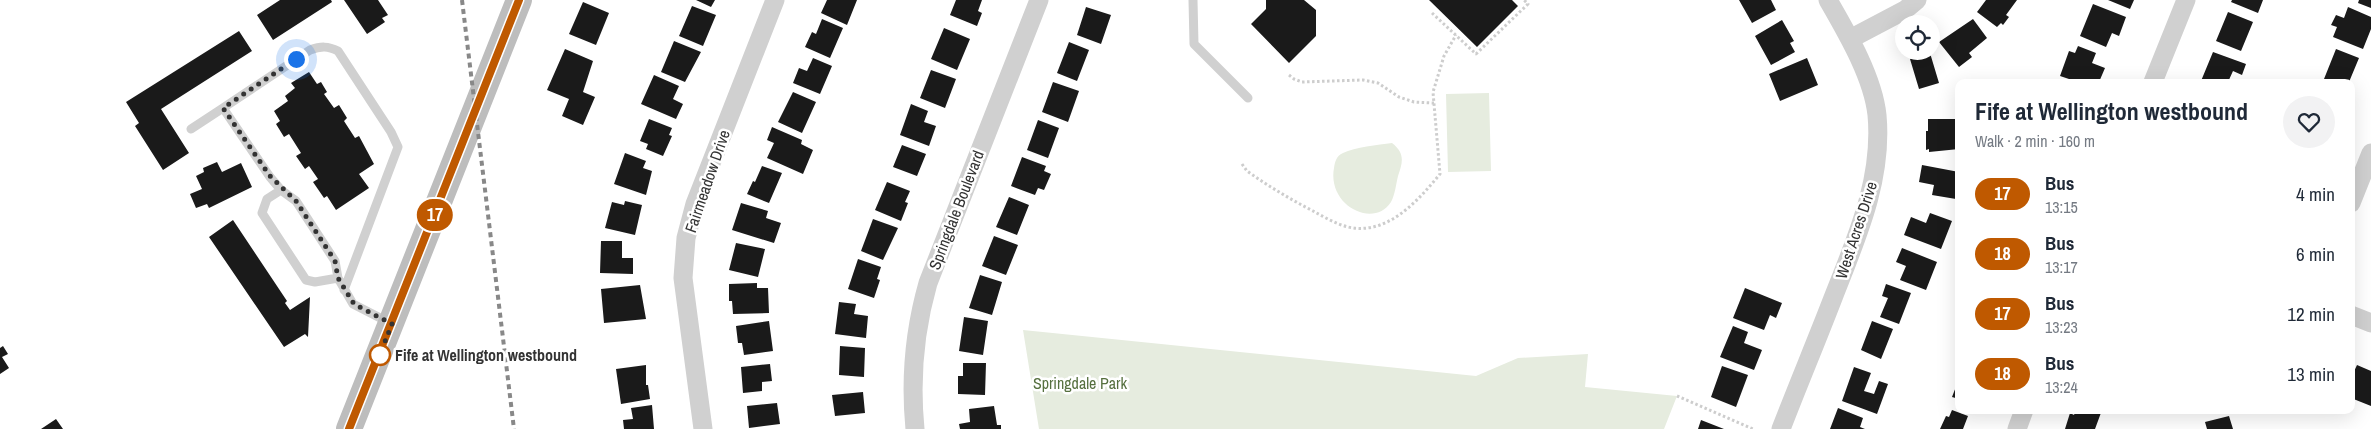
<!DOCTYPE html>
<html lang="en">
<head>
<meta charset="utf-8">
<style>
	body { margin:0; font-family:"Archivo Narrow",sans-serif; background:#f2f2f3; color:#1f2937; height:100vh; display:flex; flex-direction:column; font-size:19px; white-space:nowrap }
	* { box-sizing:border-box; margin:0 }
	p { font-size:16px; color:#747a83 }
	.icon { flex:none; width:28px; height:28px; fill:none; stroke:currentColor; stroke-width:2; stroke-linecap:round; stroke-linejoin:round }
	.map { position:relative; flex:1; overflow:hidden }
	.drawer { position:absolute; left:1955px; top:79px; width:400px; height:335px; display:flex; flex-direction:column; background:#fff; border-radius:10px; box-shadow:0 5px 20px #0002 }
	.drawer>* { flex:none }
	.badge { padding:0 10px; border-radius:16px; font-size:18px; line-height:32px }
	.tools { position:absolute; left:1895px; top:15px; display:grid; gap:10px }
	.tools a { display:grid; place-items:center; width:45px; height:45px; border-radius:50%; background:#fff; box-shadow:0 5px 20px #0002; font-size:25px }
	.you { position:absolute; width:25px; height:25px; margin:-12px; border:4px solid #fff; border-radius:50%; background:#1a73e8; box-shadow:0 0 0 8px #1a73e833 }
	.map>.badge { position:absolute; translate:-50% -50%; box-shadow:0 0 0 2px #fff }
	.round { display:grid; place-items:center; flex:none; width:52px; height:52px; border-radius:26px; background:#f2f2f3 }
	.overview { display:flex; align-items:center; justify-content:space-between; height:85px; padding:0 20px }
	h1 { font-size:24px; font-weight:700; line-height:38px }
	ul { padding:0; list-style:none }
	li { display:flex; align-items:center; gap:15px; height:60px; padding:0 20px }
	li div { flex:1 }
	li b { display:block; font-size:19px }
	li em { font-style:normal }
	li .badge { min-width:55px; font-weight:700; text-align:center }
	.map>svg:first-child { display:block }
	.green { fill:#e6ecdf }
	.building { fill:#1a1a1a }
	.lines { fill:none; stroke-linecap:round; stroke-linejoin:round }
	.path { stroke:#cdcdcd; stroke-width:3; stroke-dasharray:2.5 2.5; stroke-linecap:butt }
	.lane { stroke:#d0d0d0; stroke-width:9 }
	.street { stroke:#d0d0d0; stroke-width:19 }
	.secondary { stroke:#bdbdbd; stroke-width:26 }
	.rail { stroke:#888; stroke-width:4; stroke-dasharray:5 4; stroke-linecap:butt }
	.line-casing { stroke:#fff; stroke-width:11 }
	.line { stroke:#bf5900; stroke-width:8 }
	.walk { stroke:#333; stroke-width:5; stroke-dasharray:0 9 }
	.stop-dot { fill:#fff; stroke:#bf5900; stroke-width:2.5 }
	.labels { text-anchor:middle; stroke-width:5; stroke-linejoin:round; paint-order:stroke }
	.street-label { font-size:16px; fill:#333; stroke:#fff }
	.stop-label { font-size:16px; font-weight:bold; fill:#333; stroke:#fff; text-anchor:start }
	.park-label { font-size:16px; fill:#56703f; stroke:#fff }
</style>
</head>
<body>
<div class="map">
<svg width="2371" height="429" viewBox="0 0 2371 429">
	<rect width="100%" height="100%" fill="#fff"/>
	<path class="green" d="M 1489,93 L 1491,171 L 1448,172 L 1446,94 Z
		M 1392,143 C 1405,153 1403,162 1398,176 C 1396,184 1395,195 1391,202 C 1374,229 1327,206 1334,168 C 1335,162 1336,156 1343,153 C 1355,147 1378,145 1392,143 Z
		M 1023,330 L 1476,376 L 1518,358 L 1588,354 L 1585,387 L 1677,396 L 1664,429 L 1039,429 Z"/>
	<path class="building" d="M 280,0 L 331,0 L 332,2 L 273,40 L 257,15 Z
		M 344,0 L 378,0 L 388,15 L 382,18 L 385,22 L 367,34 Z
		M 696,0 L 715,0 L 711,7 Z
		M 827,0 L 857,0 L 847,25 L 821,13 Z
		M 956,0 L 982,0 L 978,11 L 982,13 L 977,26 L 950,15 Z
		M 1266,0 L 1304,0 L 1316,10 L 1316,36 L 1289,63 L 1251,24 L 1266,9 Z
		M 1429,0 L 1512,0 L 1518,6 L 1477,47 Z
		M 1739,0 L 1771,0 L 1776,10 L 1752,23 Z
		M 1986,0 L 2017,0 L 2006,15 L 2009,17 L 2003,25 L 2001,23 L 1997,27 L 1977,12 Z
		M 2108,0 L 2134,0 L 2130,9 Z
		M 2232,0 L 2263,0 L 2258,13 L 2231,2 Z
		M 2359,0 L 2371,0 L 2371,8 L 2358,3 Z
		M 583,2 L 609,13 L 596,45 L 569,34 Z
		M 2093,4 L 2126,17 L 2119,36 L 2112,33 L 2106,47 L 2080,36 Z
		M 692,6 L 716,15 L 703,46 L 679,36 Z
		M 1086,7 L 1111,15 L 1101,44 L 1077,35 Z
		M 2348,7 L 2371,17 L 2371,29 L 2363,49 L 2333,37 L 2337,27 L 2331,25 L 2336,15 L 2344,18 Z
		M 2228,12 L 2253,22 L 2241,51 L 2216,41 Z
		M 822,19 L 843,28 L 830,58 L 805,47 L 812,32 L 816,34 Z
		M 1973,19 L 1987,38 L 1969,53 L 1972,57 L 1959,67 L 1939,42 Z
		M 1782,20 L 1794,41 L 1790,43 L 1795,52 L 1771,65 L 1755,36 Z
		M 944,28 L 970,39 L 957,70 L 931,59 Z
		M 239,31 L 252,51 L 161,109 L 189,153 L 163,170 L 135,126 L 139,123 L 126,102 Z
		M 674,41 L 701,52 L 685,82 L 661,72 Z
		M 1069,42 L 1089,50 L 1077,81 L 1057,73 Z
		M 2078,46 L 2096,53 L 2092,63 L 2105,68 L 2099,82 L 2078,82 L 2060,76 L 2069,51 L 2075,53 Z
		M 565,49 L 593,61 L 583,92 L 595,97 L 583,125 L 562,116 L 569,99 L 547,90 Z
		M 2336,49 L 2359,58 L 2349,82 L 2333,82 L 2324,79 Z
		M 2213,52 L 2246,64 L 2242,75 L 2233,71 L 2228,82 L 2201,81 Z
		M 1930,53 L 1939,83 L 1919,89 L 1910,59 Z
		M 813,58 L 832,66 L 820,94 L 793,83 L 799,68 L 807,71 Z
		M 1807,58 L 1818,85 L 1780,101 L 1769,74 Z
		M 931,70 L 956,79 L 945,108 L 920,98 Z
		M 309,72 L 317,84 L 321,82 L 327,92 L 324,94 L 334,108 L 339,105 L 347,118 L 344,121 L 355,138 L 359,136 L 374,164 L 359,174 L 369,188 L 336,210 L 327,196 L 324,198 L 313,182 L 318,179 L 309,166 L 305,169 L 296,156 L 301,153 L 289,134 L 284,137 L 276,124 L 280,121 L 274,111 L 288,101 L 285,96 L 295,88 L 291,83 Z
		M 654,75 L 679,86 L 673,99 L 683,104 L 676,119 L 641,104 Z
		M 1053,82 L 1079,91 L 1068,122 L 1042,112 Z
		M 793,92 L 816,102 L 802,133 L 778,122 Z
		M 911,104 L 928,111 L 924,122 L 936,126 L 929,146 L 900,135 Z
		M 649,119 L 672,128 L 669,135 L 672,136 L 663,156 L 646,149 L 648,144 L 640,141 Z
		M 1928,119 L 1959,119 L 1959,149 L 1929,152 L 1929,149 L 1926,150 L 1926,131 L 1928,131 Z
		M 1038,120 L 1059,128 L 1048,158 L 1027,150 Z
		M 772,127 L 802,140 L 801,144 L 813,150 L 803,174 L 767,158 L 774,143 L 767,140 Z
		M 902,145 L 926,154 L 917,176 L 893,167 Z
		M 625,153 L 646,161 L 643,168 L 652,171 L 646,195 L 614,184 Z
		M 1022,157 L 1046,166 L 1044,171 L 1051,174 L 1044,190 L 1038,188 L 1035,195 L 1011,186 Z
		M 217,162 L 222,172 L 241,163 L 252,187 L 209,208 L 207,204 L 196,208 L 190,194 L 202,189 L 196,176 L 204,172 L 203,168 Z
		M 1922,165 L 1959,172 L 1956,199 L 1932,195 L 1934,185 L 1919,182 Z
		M 762,166 L 782,173 L 769,203 L 747,194 L 753,181 L 755,182 Z
		M 887,182 L 910,191 L 905,202 L 908,203 L 901,221 L 875,210 Z
		M 1009,197 L 1029,205 L 1017,235 L 996,227 Z
		M 625,201 L 642,205 L 635,235 L 605,228 L 612,202 L 624,205 Z
		M 741,203 L 768,211 L 766,218 L 781,223 L 774,243 L 732,230 Z
		M 1930,213 L 1952,221 L 1941,249 L 1904,235 L 1911,217 L 1926,223 Z
		M 873,219 L 898,228 L 883,260 L 861,251 Z
		M 233,220 L 287,301 L 285,303 L 290,310 L 310,297 L 308,337 L 305,334 L 284,347 L 209,237 Z
		M 994,236 L 1018,245 L 1006,275 L 982,266 Z
		M 601,241 L 622,241 L 622,258 L 633,258 L 633,274 L 600,273 Z
		M 736,243 L 765,249 L 758,277 L 729,270 Z
		M 1902,248 L 1937,262 L 1926,290 L 1900,280 L 1906,266 L 1896,262 Z
		M 858,259 L 881,267 L 877,279 L 880,280 L 874,298 L 848,289 Z
		M 980,275 L 1002,282 L 992,315 L 969,308 Z
		M 757,283 L 757,288 L 768,288 L 769,313 L 733,314 L 732,301 L 729,301 L 729,284 Z
		M 1886,284 L 1911,293 L 1899,324 L 1880,317 L 1888,298 L 1882,296 Z
		M 640,285 L 646,319 L 604,323 L 601,289 Z
		M 1745,288 L 1782,303 L 1776,318 L 1770,315 L 1764,330 L 1733,318 Z
		M 839,302 L 856,304 L 854,314 L 868,316 L 866,338 L 835,334 Z
		M 964,317 L 988,321 L 983,355 L 959,351 Z
		M 769,321 L 773,351 L 744,355 L 742,343 L 738,343 L 736,326 Z
		M 1872,321 L 1893,329 L 1881,359 L 1861,350 Z
		M 1733,326 L 1748,332 L 1744,343 L 1762,350 L 1754,370 L 1720,357 Z
		M 3,346 L 8,354 L 2,357 L 9,368 L 0,374 L 0,348 Z
		M 840,346 L 865,348 L 864,377 L 839,375 Z
		M 963,363 L 986,363 L 985,395 L 958,394 L 958,376 L 963,376 Z
		M 770,364 L 772,381 L 762,382 L 762,391 L 743,393 L 741,367 Z
		M 646,365 L 646,385 L 648,385 L 650,399 L 621,404 L 616,369 Z
		M 2357,365 L 2371,371 L 2371,406 L 2351,398 L 2351,378 Z
		M 1722,366 L 1748,375 L 1736,407 L 1711,397 Z
		M 1854,367 L 1871,373 L 1864,391 L 1874,394 L 1879,381 L 1888,384 L 1877,414 L 1842,401 Z
		M 1959,379 L 1959,399 L 1952,397 Z
		M 863,392 L 865,413 L 835,416 L 832,395 Z
		M 777,403 L 780,424 L 749,428 L 747,406 Z
		M 652,405 L 654,429 L 624,429 L 623,420 L 633,419 L 631,408 Z
		M 994,406 L 997,425 L 1001,425 L 1001,429 L 960,429 L 959,424 L 970,422 L 969,409 Z
		M 1838,408 L 1863,418 L 1860,427 L 1865,429 L 1830,429 Z
		M 1952,410 L 1968,416 L 1963,429 L 1940,429 L 1946,416 L 1949,417 Z
		M 2076,410 L 2102,410 L 2095,429 L 2065,429 L 2070,413 L 2074,415 Z
		M 2229,416 L 2233,429 L 2207,429 L 2205,422 Z
		M 56,419 L 63,429 L 41,429 Z
		M 1701,420 L 1724,429 L 1698,429 Z"/>
	<g class="lines">
		<path class="path" d="M 1432,13 L 1476,54 L 1528,4 L 1524,0
			M 1289,75 L 1294,79 L 1302,82 L 1363,80 L 1378,83 L 1399,97 L 1414,102 L 1434,103
			M 1242,164 L 1247,171 C 1268,186 1290,199 1313,211 C 1324,217 1336,224 1348,227 C 1387,236 1418,201 1440,174 L 1433,92 L 1444,56 L 1456,35
			M 1677,396 L 1753,429"/>
		<path class="lane" d="M 1193,0 L 1194,44 L 1248,98
			M 191,129 L 223,108
			M 281,190 L 267,199 L 262,213 L 306,280 L 315,282 L 338,278
			M 344,290 L 398,147 L 391,132 L 338,51 C 328,46 321,46 310,50 L 223,108 L 270,177 L 281,190 L 296,201 L 335,261 L 338,278 L 353,304 L 390,323"/>
		<path class="street" d="M 1850,39 L 1905,10 L 1917,0
			M 2153,82 L 2186,0
			M 2351,203 L 2371,153
			M 2351,315 L 2371,323
			M 703,429 L 683,278 L 686,238 L 695,204 L 775,0
			M 915,429 C 910,378 914,332 928,283 L 1039,0
			M 1781,429 C 1798,385 1816,342 1833,298 C 1856,239 1883,180 1877,115 C 1873,77 1847,33 1828,0
			M 2017,429 L 2024,410"/>
		<path class="secondary" d="M 349,429 L 519,0"/>
		<path class="rail" d="M 462,0 L 514,429"/>
	</g>
	<g class="lines">
		<g class="line-casing">
			<path id="line" d="M 349,429 L 519,0"/>
		</g>
		<use href="#line" class="line"/>
		<path class="walk" d="M 296,59 L 223,108 L 270,176 L 296,201 L 335,261 L 338,278 L 354,304 L 392,324 L 378,359 L 380,355"/>
	</g>
	<circle class="stop-dot" cx="380" cy="355" r="10"/>
	<g class="labels">
		<g class="street-label">
			<text transform="translate(707 181) rotate(-71)" y="6">Fairmeadow Drive</text>
			<text transform="translate(956 210) rotate(-69)" y="6">Springdale Boulevard</text>
			<text transform="translate(1856 230) rotate(-72)" y="6">West Acres Drive</text>
		</g>
		<g class="stop-label">
			<text x="395" y="361">Fife at Wellington westbound</text>
		</g>
		<g class="park-label">
			<text x="1080" y="389">Springdale Park</text>
		</g>
	</g>
</svg>
<div class="tools">
<a><svg class="icon" aria-label="locate" viewBox="0 0 24 24"><circle cx="12" cy="12" r="6"/><path d="M12 2v4M12 18v4M2 12h4M18 12h4"/></svg></a>
</div>
<div class="you" style="left:296px;top:59px"></div>
<b class="badge" style="left:435px;top:215px;background:#bf5900;color:#fff">17</b>
<section class="drawer">
<div class="overview"><div><h1>Fife at Wellington westbound</h1><p>Walk · 2 min · 160 m</p></div><a class="round"><svg class="icon" aria-label="heart" viewBox="0 0 24 24"><path d="M12 20l-8-8c-3-5 5-10 8-4 3-6 11-1 8 4z"/></svg></a></div>
<ul>
<li><span class="badge" style="background:#bf5900;color:#fff">17</span><div><b>Bus</b><p>13:15</p></div><em>4 min</em></li>
<li><span class="badge" style="background:#bf5900;color:#fff">18</span><div><b>Bus</b><p>13:17</p></div><em>6 min</em></li>
<li><span class="badge" style="background:#bf5900;color:#fff">17</span><div><b>Bus</b><p>13:23</p></div><em>12 min</em></li>
<li><span class="badge" style="background:#bf5900;color:#fff">18</span><div><b>Bus</b><p>13:24</p></div><em>13 min</em></li>
</ul>
</section>
</div>
</body>
</html>
